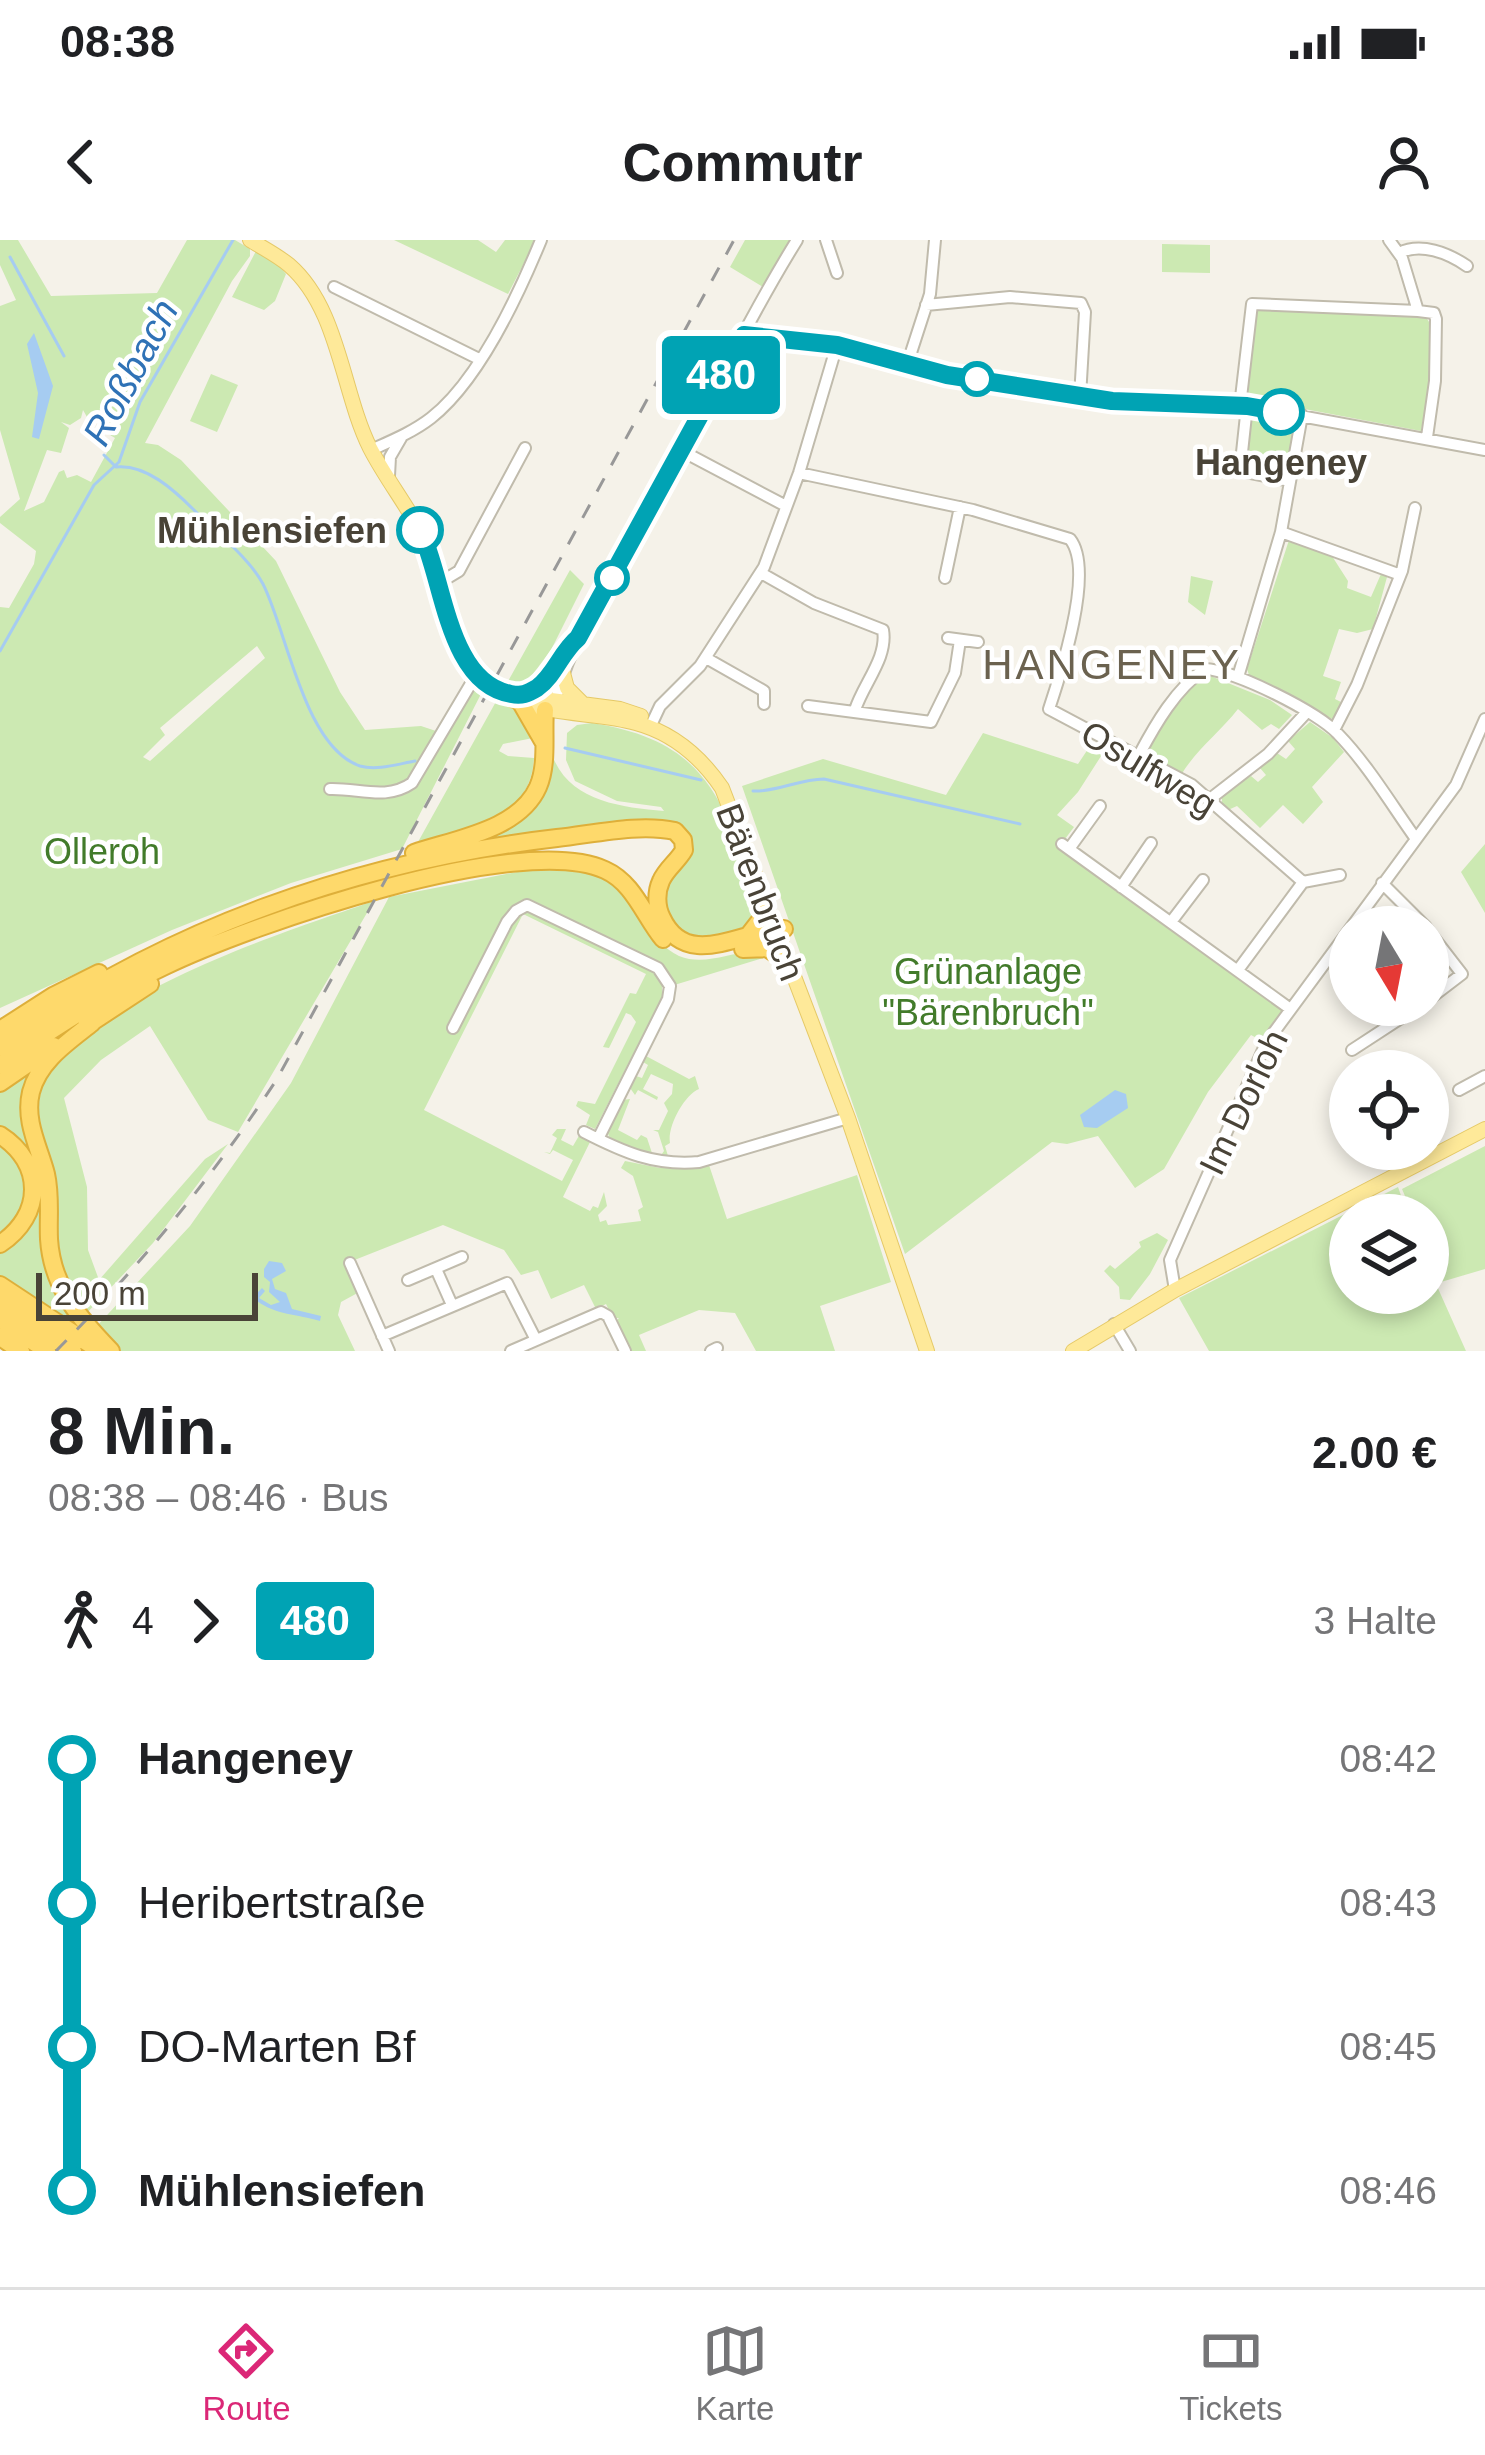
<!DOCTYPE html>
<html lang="de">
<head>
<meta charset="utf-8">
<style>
	body { margin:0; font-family:Arial,sans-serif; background:#f2f2f2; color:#202124; height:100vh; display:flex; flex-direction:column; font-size:45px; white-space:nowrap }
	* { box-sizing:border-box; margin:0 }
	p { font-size:39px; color:#757577 }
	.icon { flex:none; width:66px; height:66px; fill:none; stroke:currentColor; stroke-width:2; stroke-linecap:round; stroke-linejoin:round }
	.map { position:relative; height:1111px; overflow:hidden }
	.drawer { display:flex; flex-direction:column; background:#fff; flex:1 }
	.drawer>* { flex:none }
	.badge { padding:0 24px; border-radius:9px; font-size:42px; line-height:78px }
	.needle { width:78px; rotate:170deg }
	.fabs { position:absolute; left:1329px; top:666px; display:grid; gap:24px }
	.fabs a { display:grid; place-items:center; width:120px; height:120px; border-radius:50%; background:#fff; box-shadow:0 6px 18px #0003; font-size:60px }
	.scale { position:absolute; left:36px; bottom:30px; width:222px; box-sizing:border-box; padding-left:12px; border:6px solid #494337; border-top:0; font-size:33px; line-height:42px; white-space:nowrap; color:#494337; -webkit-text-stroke:9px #fff; paint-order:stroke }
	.map>.badge { position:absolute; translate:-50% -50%; box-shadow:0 0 0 6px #fff }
	.legs { display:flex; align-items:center; gap:18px; height:132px; padding:0 48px; font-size:39px }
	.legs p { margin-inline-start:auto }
	.head { display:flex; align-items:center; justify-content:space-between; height:204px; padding:0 48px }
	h1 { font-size:66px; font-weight:700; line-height:90px }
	ul { padding:0 48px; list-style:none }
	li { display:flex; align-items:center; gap:42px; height:144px; font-size:45px }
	li i { display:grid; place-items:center; width:18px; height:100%; margin:0 15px; background:currentColor }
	li i::after { content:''; width:30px; height:30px; margin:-15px; border:9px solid; border-radius:50%; background:#fff }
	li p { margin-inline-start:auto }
	li:first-child i { background:linear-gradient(#0000 50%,currentColor 0) }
	li:last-child i { background:linear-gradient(currentColor 50%,#0000 0) }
	.status { display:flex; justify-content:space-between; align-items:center; height:84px; padding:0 60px; background:#fff; direction:ltr }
	.status svg { height:33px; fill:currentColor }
	header { display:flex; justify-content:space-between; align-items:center; height:156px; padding:0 48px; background:#fff; font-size:54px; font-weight:700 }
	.menu { display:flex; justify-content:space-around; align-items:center; height:168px; border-top:3px solid #e0e0e0; background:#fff; font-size:33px; color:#757577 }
	.menu a { display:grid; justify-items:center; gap:6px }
	.menu .selected { color:#db2777 }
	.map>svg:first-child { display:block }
	.green { fill:#cce9b2; fill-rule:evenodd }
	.water { fill:#a6ccf1 }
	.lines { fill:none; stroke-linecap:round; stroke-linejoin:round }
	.stream { stroke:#a6ccf1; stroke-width:3 }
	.minor-casing { stroke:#c0bbac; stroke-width:14 }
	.major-casing { stroke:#e5c967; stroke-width:16 }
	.highway-casing { stroke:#deaf3a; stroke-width:20 }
	.minor { stroke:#fff; stroke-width:10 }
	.major { stroke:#fee999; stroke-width:14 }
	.highway { stroke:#fed96b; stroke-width:16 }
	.rail { stroke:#989898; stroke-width:3; stroke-dasharray:15 15; stroke-linecap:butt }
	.line-1-casing { stroke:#fff; stroke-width:27 }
	.line-1 { stroke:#00a3b4; stroke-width:18 }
	.stop-1-dot { fill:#fff; stroke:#00a3b4; stroke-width:6 }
	.labels { text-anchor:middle; stroke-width:9; stroke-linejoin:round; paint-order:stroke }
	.stop-label { font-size:36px; font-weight:bold; fill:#494337; stroke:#fff }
	.street-label { font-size:36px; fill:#494337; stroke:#fff }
	.park-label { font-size:36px; fill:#427b2a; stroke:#fff }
	.water-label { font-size:39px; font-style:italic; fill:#2f72b6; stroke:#fff }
	.quarter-label { font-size:42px; letter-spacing:3px; fill:#6b624f; stroke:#fff }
</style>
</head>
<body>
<div class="status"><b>08:38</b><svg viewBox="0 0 49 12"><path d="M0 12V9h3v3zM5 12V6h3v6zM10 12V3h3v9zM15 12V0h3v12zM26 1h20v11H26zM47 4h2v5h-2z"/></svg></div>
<header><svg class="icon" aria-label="back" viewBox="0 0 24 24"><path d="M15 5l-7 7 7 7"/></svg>Commutr<svg class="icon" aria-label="person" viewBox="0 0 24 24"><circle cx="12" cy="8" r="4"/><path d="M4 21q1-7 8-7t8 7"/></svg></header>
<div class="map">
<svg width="1485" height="1111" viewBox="0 0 1485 1111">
	<rect width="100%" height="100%" fill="#f5f2e9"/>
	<path class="green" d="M 0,0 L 18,0 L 51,56 L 157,53 L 187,0 L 235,0 L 250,9 L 250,16 L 232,41 L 145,203 L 158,205 L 181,220 L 276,321 L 340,452 L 365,490 L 421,486 L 442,493 L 470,442 L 483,450 L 402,609 L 291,643 L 172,690 L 0,768 L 0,367 L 9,368 L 34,324 L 36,311 L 0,283 L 0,277 L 20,259 L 0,190 L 0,66 L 16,60 L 0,25 ZM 83,170 L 87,177 L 99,172 L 103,179 L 107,177 L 111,186 L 102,190 L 115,198 L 91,242 L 77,235 L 67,238 L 64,230 L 59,232 L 44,262 L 24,271 L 47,210 L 61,213 L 69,188 L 61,182 L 70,185 L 81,178 ZM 257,406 L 265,418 L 150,521 L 143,517 L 165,495 L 160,488 Z
		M 394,0 L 478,0 L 496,12 L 505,0 L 536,0 L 508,54 Z
		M 745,0 L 791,0 L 763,47 L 730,27 Z
		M 1162,4 L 1210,5 L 1210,33 L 1162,32 Z
		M 256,11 L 278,24 L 286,34 L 275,61 L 264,70 L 232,57 Z
		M 1255,70 L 1426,77 L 1429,82 L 1430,139 L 1421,191 L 1251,159 L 1248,156 Z
		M 211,134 L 238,145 L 217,192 L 190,181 Z
		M 1255,175 L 1296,184 L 1287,232 L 1280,237 L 1245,229 L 1248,179 Z
		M 1289,300 L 1330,313 L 1348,341 L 1347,348 L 1371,357 L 1381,334 L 1387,337 L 1373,389 L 1357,393 L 1339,389 L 1323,436 L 1341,442 L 1335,459 L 1341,462 L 1334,480 L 1249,435 L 1247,429 Z
		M 570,330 L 584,344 L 551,410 L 527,442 L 507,443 Z
		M 1191,336 L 1213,341 L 1205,375 L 1188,362 Z
		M 1208,435 L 1270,460 L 1292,475 L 1279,489 L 1271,484 L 1262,490 L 1238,469 C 1220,492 1196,510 1181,535 L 1146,515 L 1147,511 L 1172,470 L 1202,436 Z
		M 498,458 C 516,463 525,482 533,498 L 503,504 L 499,511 L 508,516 L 534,518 C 531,579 473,586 425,604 L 418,602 Z
		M 1310,482 L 1333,498 L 1344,512 L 1312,547 L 1323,562 L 1303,584 L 1283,565 L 1260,588 L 1237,566 L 1228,570 L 1222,566 L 1222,554 L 1251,536 L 1258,542 L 1266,535 L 1260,528 L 1277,513 L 1286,519 L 1295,509 L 1288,501 Z
		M 592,483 C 708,501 721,559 759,657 L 760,668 L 747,690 L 709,703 L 679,694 L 662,662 L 685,592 L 673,581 L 571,588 L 445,609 L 519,576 L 551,512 C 567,561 619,567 664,571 L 661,567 L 617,561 L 575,541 L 566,520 L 567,493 L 577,485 Z
		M 983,493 L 1078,524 L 1088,509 L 1103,513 L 1078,552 L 1057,575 L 1074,587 L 1062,603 L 1289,768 L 1266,803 L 1251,795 L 1208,852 L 1164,929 L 1135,948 L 1098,896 L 1067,904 L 1052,902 L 905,1014 L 742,546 L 823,519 L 946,555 Z
		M 1485,604 L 1485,673 L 1461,632 Z
		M 547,626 C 604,629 614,638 646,683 C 655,696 664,709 679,716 C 711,729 742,703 770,716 L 671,746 L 662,742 L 662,758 L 595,889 L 586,885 L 590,875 L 576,866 L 578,861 L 595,864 L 636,782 L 631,775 L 626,773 L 609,808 L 603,807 L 630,753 L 636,754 L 646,734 L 523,674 L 424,870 L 562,941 L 573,920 L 553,910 L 550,914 L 544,912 L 550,913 L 557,898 L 552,895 L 557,889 L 566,889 L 561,900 L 573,906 L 580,894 L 610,910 L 590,902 L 563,957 L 590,971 L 593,966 L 598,968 L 604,952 L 607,966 L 598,975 L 600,982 L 606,980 L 608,985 L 641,981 L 638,970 L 643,967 L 633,936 L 621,928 L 625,921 L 660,928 L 709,925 L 727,979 L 857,935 L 891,1042 L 820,1066 L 835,1111 L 756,1111 L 735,1073 L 699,1070 L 639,1095 L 646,1111 L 628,1111 L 615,1082 L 619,1078 L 613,1078 L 606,1064 L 596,1069 L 584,1045 L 551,1059 L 538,1030 L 521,1035 L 504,1010 L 443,985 L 352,1021 L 363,1050 L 341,1062 L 338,1075 L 355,1111 L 121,1111 L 95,1088 L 190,986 L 291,843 L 389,657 Z
		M 374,661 L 238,892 L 208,880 L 150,786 L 101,820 L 64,858 L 87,947 L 88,1010 L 99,1040 L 205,919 L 228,904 L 153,1003 L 85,1075 C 78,1062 69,1049 63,1035 C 53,1008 52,973 48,944 C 43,919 32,887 36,862 C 51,764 291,690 374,661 Z
		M 646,816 L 689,839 L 695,836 L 699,849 C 684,855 667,887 670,903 L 665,906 L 668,916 L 674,917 L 659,918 L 664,911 L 658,892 L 653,890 L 659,890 L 668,871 L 664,863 L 672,854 L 673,844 L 651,834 L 643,849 L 658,857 L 657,860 L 638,850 L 635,855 L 630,848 L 636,836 L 642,838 L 648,825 L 643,822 Z
		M 42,820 L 35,833 L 46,1011 L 95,1099 L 0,1038 L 0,1008 L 40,953 L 0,890 L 0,850 Z
		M 630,859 L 618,890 L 637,900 L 641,895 L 647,898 L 653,916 L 610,899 L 607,891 L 623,860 Z
		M 0,902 L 27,934 L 24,972 L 0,997 Z
		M 1485,906 L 1485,1029 L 1441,1042 L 1428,1011 L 1428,975 L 1413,975 L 1402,949 Z
		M 1398,947 L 1408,975 L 1350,975 L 1350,1053 L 1428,1053 L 1428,1026 L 1466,1111 L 1209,1111 L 1179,1058 Z
		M 1157,993 L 1168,1000 L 1150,1034 L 1130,1060 L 1120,1059 L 1119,1047 L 1104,1031 L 1110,1025 L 1115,1029 L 1141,1007 L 1139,1002 Z"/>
	<path class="water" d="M 34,93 L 53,146 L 39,199 L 32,197 L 38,153 L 27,104 Z
		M 1115,850 L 1126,854 L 1128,868 L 1097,888 L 1084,887 L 1080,875 Z
		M 269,1021 L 282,1023 L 286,1031 L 272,1039 L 275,1049 L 286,1053 L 292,1069 L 321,1076 L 320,1081 C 297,1074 276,1075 257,1061 L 257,1053 L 262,1048 L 265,1051 L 259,1058 L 271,1065 L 280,1062 L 269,1052 L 270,1042 L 264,1037 L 264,1029 Z"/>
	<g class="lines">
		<path class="stream" d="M 10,17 L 64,116
			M 104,215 L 115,226
			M 116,227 C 146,224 174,250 194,270 C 215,292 248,316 263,344 C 287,391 304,507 360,526 C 377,531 398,524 415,521
			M 0,411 L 94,245 L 119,222 L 140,162 L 233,0
			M 565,508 L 701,540
			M 753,551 C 778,552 799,539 824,539 L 1020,584"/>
		<g class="minor-casing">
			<path id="minor" d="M 826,0 L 837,33
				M 1389,0 L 1402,18 L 1418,71 L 1434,73 L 1436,79 L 1435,141 L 1427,197
				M 1399,13 C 1421,2 1448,13 1467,26
				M 334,47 L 479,119
				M 926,65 L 1010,57 L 1081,63 L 1085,72 L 1080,157
				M 744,95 L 837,105 L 947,135 L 1080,157 L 1139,163 L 1252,167 L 1485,210
				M 907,125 L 930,54 L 935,0
				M 1240,166 L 1252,64 L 1418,71
				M 1247,166 L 1240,231 L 1290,241
				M 371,210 C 391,201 413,192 431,178 C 478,141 518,56 541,0
				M 682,211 L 786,266
				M 799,233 L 973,270 L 1070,299 C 1095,330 1061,433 1049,469 L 1192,545 L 1303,642
				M 389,236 L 390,217 L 401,198
				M 1281,292 L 1398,334
				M 761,333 L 814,363 L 883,390 C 888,418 863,444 855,470
				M 945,338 L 960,267
				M 439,343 L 459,331 L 525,208
				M 948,398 L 978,402
				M 706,418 L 764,451 L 764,464
				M 1238,437 L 1281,292 L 1302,175
				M 555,462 C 574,388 621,324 658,258 C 705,171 745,84 797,0
				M 808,466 L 931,482 L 955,433 L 960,400
				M 653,481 L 660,466 L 700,426 L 764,327 L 799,233 L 837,105
				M 1334,490 L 1357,445 L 1402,331 L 1415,268
				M 1139,515 C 1155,485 1176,448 1205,429 C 1234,430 1318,472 1338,494 C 1368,525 1391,564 1416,599
				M 330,549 C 359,548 386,561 412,543 L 476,435
				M 1210,559 L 1268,514 L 1306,473
				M 1062,604 L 1289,768
				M 1069,609 L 1100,566
				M 1382,643 L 1426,687
				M 1121,647 L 1151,603
				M 1171,682 L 1203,640
				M 1428,690 L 1462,734 L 1428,760
				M 1238,730 L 1303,642 L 1340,635
				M 453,788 L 507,682 L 516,671 L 527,665 L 658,728 L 670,746 L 668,759 L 598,899
				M 1352,810 L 1421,765
				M 1459,850 L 1485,836
				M 584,892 C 623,912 654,926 699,922 L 848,878
				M 350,1023 L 389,1111
				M 436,1029 L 452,1065
				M 408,1040 L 462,1017
				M 1175,1050 L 1170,1020 L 1266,803 L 1456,545 L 1485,479
				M 1114,1084 L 1130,1111
				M 382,1096 L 507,1043 L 536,1100
				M 511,1111 L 601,1072 L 608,1076 L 625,1111
				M 711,1111 L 717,1108"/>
		</g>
		<g class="major-casing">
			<path id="major" d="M 250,0 C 263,8 277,15 289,25 C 339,68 342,152 370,208 C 390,247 419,279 433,320 C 446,358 449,398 473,432 C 507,479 588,469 636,483 C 673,493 701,517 722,548 L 848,878 L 927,1111
				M 563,433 L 567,448 L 584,465
				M 521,456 L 536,449 L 554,431
				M 528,457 L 620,469 L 641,476
				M 1073,1111 L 1175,1050 L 1485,889"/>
		</g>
		<g class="highway-casing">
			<path id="highway" d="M 520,461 L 543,501
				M 414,613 C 455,599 519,590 538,547 C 548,524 543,494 545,470
				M 748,696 L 762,678 L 765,659
				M 743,709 L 767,708 L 788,722
				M 92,783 C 68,802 39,821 31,852 C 24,881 39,907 46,934 C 51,956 48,977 49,999 C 52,1047 79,1078 111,1111
				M 86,786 L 150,744
				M 0,790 L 53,756 L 99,733
				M 0,807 C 165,689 357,621 557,598 C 594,594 639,583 675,591 L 683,600 L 684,610 C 678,621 666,629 661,641 C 656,652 656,667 662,678 C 687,732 744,689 784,689
				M 0,825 C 52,789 107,753 165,726 C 250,685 520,591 605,630 C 634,643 644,676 663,699
				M 0,843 L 54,806
				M 0,895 C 44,923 44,975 0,1004
				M 0,1045 L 100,1111
				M 0,1062 L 73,1111
				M 0,1079 L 47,1111
				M 0,1097 L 21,1111"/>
		</g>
		<use href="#minor" class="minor"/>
		<use href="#major" class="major"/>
		<use href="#highway" class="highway"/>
		<path class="rail" d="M 56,1111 C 139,1027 212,938 277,839 L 734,0"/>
	</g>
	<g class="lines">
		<g class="line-1-casing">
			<path id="line-1" d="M 420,290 C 444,338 447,443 511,454 C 522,456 527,454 537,448 C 555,435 561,412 578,398 L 744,95 L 837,105 L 947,135 L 1112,161 L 1247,166 L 1281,172"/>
		</g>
		<use href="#line-1" class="line-1"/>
	</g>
	<g class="stop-1-dot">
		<circle cx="977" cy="139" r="15"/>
		<circle cx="1281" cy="172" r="21"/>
		<circle cx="420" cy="290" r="21"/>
		<circle cx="612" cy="338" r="15"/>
	</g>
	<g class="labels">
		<g class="stop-label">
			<text x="1281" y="235">Hangeney</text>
			<text x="387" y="303" text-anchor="end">Mühlensiefen</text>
		</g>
		<g class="street-label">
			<text transform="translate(1149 528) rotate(31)" y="13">Osulfweg</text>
			<text transform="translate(761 652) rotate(69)" y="13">Bärenbruch</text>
			<text transform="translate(1243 862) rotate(-64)" y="13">Im Dorloh</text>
		</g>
		<g class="park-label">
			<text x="102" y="624">Olleroh</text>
			<text x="988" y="744">Grünanlage<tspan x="988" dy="41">"Bärenbruch"</tspan></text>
		</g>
		<g class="water-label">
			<text transform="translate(130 132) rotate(-62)" y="14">Roßbach</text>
		</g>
		<g class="quarter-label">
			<text x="1112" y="439">HANGENEY</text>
		</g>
	</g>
</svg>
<div class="fabs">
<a><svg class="needle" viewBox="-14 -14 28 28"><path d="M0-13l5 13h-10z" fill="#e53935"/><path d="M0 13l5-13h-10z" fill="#757577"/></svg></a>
<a><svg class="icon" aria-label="locate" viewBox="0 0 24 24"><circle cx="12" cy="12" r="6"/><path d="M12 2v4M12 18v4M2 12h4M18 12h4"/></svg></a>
<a><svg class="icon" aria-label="layers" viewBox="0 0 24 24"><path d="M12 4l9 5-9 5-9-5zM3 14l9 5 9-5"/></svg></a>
</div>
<div class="scale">200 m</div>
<b class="badge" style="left:721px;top:135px;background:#00a3b4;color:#fff">480</b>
</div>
<section class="drawer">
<div class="head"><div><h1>8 Min.</h1><p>08:38 – 08:46 · Bus</p></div><b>2.00 €</b></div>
<div class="legs"><svg class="icon" aria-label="walk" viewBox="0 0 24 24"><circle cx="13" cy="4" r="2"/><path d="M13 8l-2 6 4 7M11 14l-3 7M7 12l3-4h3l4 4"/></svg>4<svg class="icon" aria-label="forward" viewBox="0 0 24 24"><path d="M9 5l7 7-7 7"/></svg><b class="badge" style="background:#00a3b4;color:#fff">480</b><p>3 Halte</p></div>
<ul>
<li><i style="color:#00a3b4"></i><b>Hangeney</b><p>08:42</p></li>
<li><i style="color:#00a3b4"></i><span>Heribertstraße</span><p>08:43</p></li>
<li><i style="color:#00a3b4"></i><span>DO-Marten Bf</span><p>08:45</p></li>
<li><i style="color:#00a3b4"></i><b>Mühlensiefen</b><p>08:46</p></li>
</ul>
</section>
<nav class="menu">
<a class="selected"><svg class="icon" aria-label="directions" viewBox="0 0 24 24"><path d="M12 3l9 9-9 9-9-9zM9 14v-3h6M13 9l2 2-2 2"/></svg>Route</a>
<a><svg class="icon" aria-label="map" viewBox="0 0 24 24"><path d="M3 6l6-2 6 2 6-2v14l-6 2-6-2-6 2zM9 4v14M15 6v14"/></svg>Karte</a>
<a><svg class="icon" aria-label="tickets" viewBox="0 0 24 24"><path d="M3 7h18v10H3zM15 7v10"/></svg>Tickets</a>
</nav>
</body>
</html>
